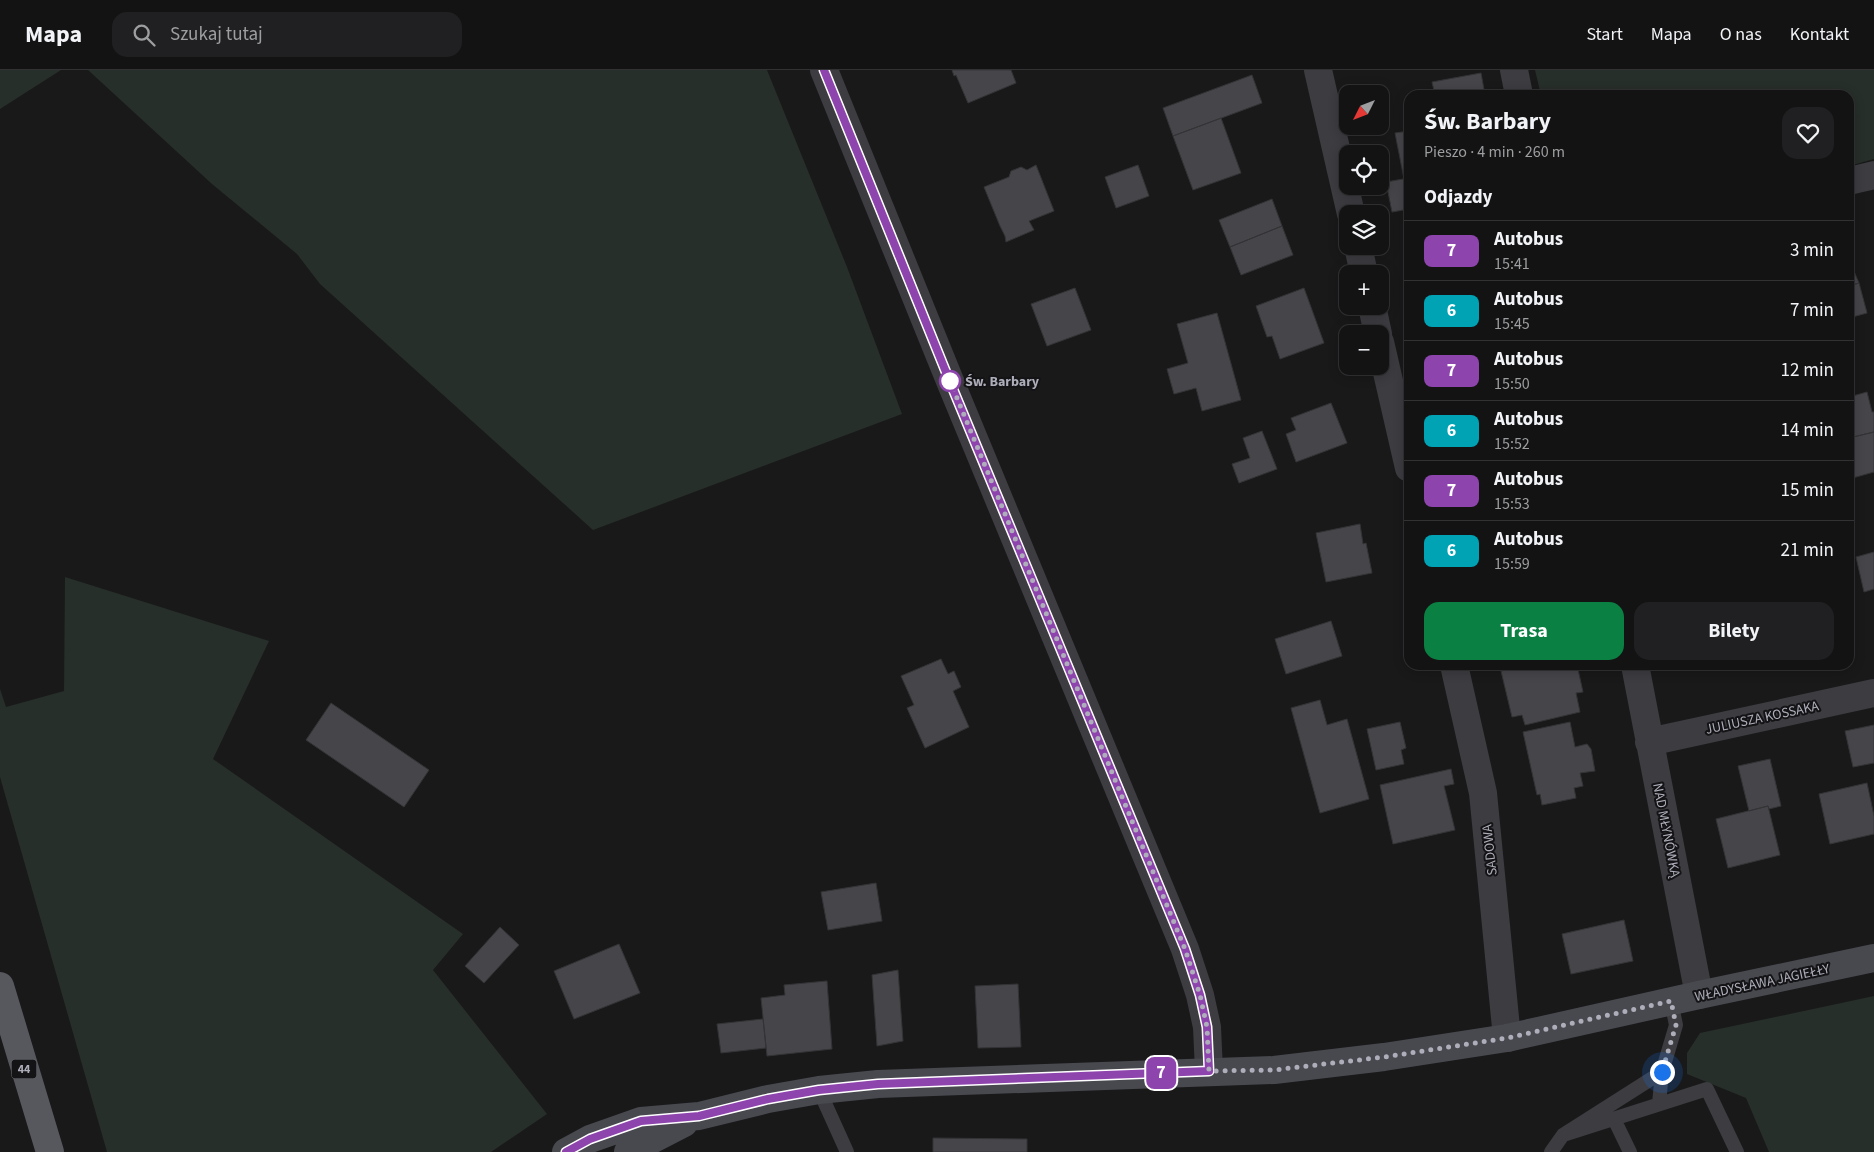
<!DOCTYPE html>
<html lang="pl">
<head>
<meta charset="utf-8">
<style>
	body { margin:0; font-family:"Source Sans 3",sans-serif; background:#202022; color:#f1f3f6; height:100vh; display:flex; flex-direction:column; font-size:19px; white-space:nowrap }
	* { box-sizing:border-box; margin:0 }
	p { font-size:16px; color:#9d9ea0 }
	.icon { flex:none; width:28px; height:28px; fill:none; stroke:currentColor; stroke-width:2; stroke-linecap:round; stroke-linejoin:round }
	.map { position:relative; flex:1; overflow:hidden }
	.side { position:absolute; left:1404px; top:20px; width:450px; height:580px; display:flex; flex-direction:column; background:#131314; border-radius:15px; box-shadow:0 2px 12px #0003,0 0 0 1px #323234 }
	.side>* { flex:none }
	.badge { padding:0 10px; border-radius:8px; font-size:18px; line-height:32px }
	.needle { width:32px; rotate:228deg }
	.buttons { position:absolute; left:1339px; top:15px; display:grid; gap:10px }
	.buttons a { display:grid; place-items:center; width:50px; height:50px; border-radius:10px; background:#131314; box-shadow:0 2px 12px #0003,0 0 0 1px #323234; font-size:25px }
	.you { position:absolute; width:25px; height:25px; margin:-12px; border:4px solid #fff; border-radius:50%; background:#1a73e8; box-shadow:0 0 0 8px #1a73e833 }
	.map>.badge { position:absolute; translate:-50% -50%; box-shadow:0 0 0 2px #fff }
	h2 { padding:0 20px; font-size:19px; line-height:45px }
	.round { display:grid; place-items:center; flex:none; width:52px; height:52px; border-radius:15px; background:#202022 }
	.overview { display:flex; align-items:center; justify-content:space-between; height:85px; padding:0 20px }
	h1 { font-size:24px; font-weight:700; line-height:38px }
	.action { display:flex; gap:10px; margin-top:auto; padding:10px 20px }
	.action a { flex:1; height:58px; border-radius:15px; background:#0b8043; color:#fff; font-size:20px; font-weight:700; line-height:58px; text-align:center }
	.action a+a { background:#202022; color:#f1f3f6 }
	ul { padding:0; list-style:none }
	li { display:flex; align-items:center; gap:15px; height:60px; padding:0 20px; border-top:1px solid #323234 }
	li div { flex:1 }
	li b { display:block; font-size:19px }
	li em { font-style:normal }
	li .badge { min-width:55px; font-weight:700; text-align:center }
	header { display:flex; align-items:center; gap:30px; box-sizing:border-box; height:70px; padding:0 25px; background:#131314; border-bottom:1px solid #323234 }
	header strong { font-size:24px }
	nav { display:flex; gap:28px; margin-inline-start:auto; font-size:18px }
	.search { width:350px; height:45px; background:#202022; display:flex; align-items:center; gap:12px; box-sizing:border-box; padding:0 18px; border-radius:15px; color:#9d9ea0; font-size:19px }
	.map>svg:first-child { display:block }
	.green { fill:#272f2a }
	.building { fill:#46464a; stroke:#343336 }
	.lines { fill:none; stroke-linecap:round; stroke-linejoin:round }
	.lane { stroke:#3c3c41; stroke-width:14 }
	.street { stroke:#3c3c41; stroke-width:28 }
	.secondary { stroke:#48494f; stroke-width:28 }
	.primary { stroke:#57575e; stroke-width:28 }
	.line-casing { stroke:#fff; stroke-width:11 }
	.line { stroke:#8e44ad; stroke-width:8 }
	.walk { stroke:#adaeb9; stroke-width:5; stroke-dasharray:0 9 }
	.stop-dot { fill:#fff; stroke:#8e44ad; stroke-width:2.5 }
	.labels { text-anchor:middle; stroke-width:4; stroke-linejoin:round; paint-order:stroke }
	.shield { fill:#141416; stroke:#7f8088; stroke-width:1 }
	.shield-label { font-size:12px; font-weight:bold; fill:#adaeb9 }
	.stop-label { font-size:14px; font-weight:bold; fill:#adaeb9; stroke:#141416; text-anchor:start }
	.street-label { font-size:14px; fill:#adaeb9; stroke:#141416 }
</style>
</head>
<body>
<header>
<strong>Mapa</strong>
<div class="search"><svg class="icon" aria-label="search" viewBox="0 0 24 24"><circle cx="10" cy="10" r="6"/><path d="M15 15l6 6"/></svg>Szukaj tutaj</div>
<nav><a>Start</a><a>Mapa</a><a>O nas</a><a>Kontakt</a></nav>
</header>
<div class="map">
<svg width="1874" height="1082" viewBox="0 0 1874 1082">
	<rect width="100%" height="100%" fill="#19191a"/>
	<path class="green" d="M 0,0 L 61,0 L 0,39 Z
		M 88,0 L 767,0 L 847,197 L 902,344 L 593,460 L 320,214 L 297,184 L 212,114 Z
		M 1535,0 L 1874,0 L 1874,89 L 1849,96 L 1849,25 L 1541,25 Z
		M 65,507 L 269,571 L 213,689 L 463,864 L 433,900 L 547,1044 L 491,1082 L 107,1082 L 0,707 L 0,619 L 6,637 L 64,621 Z
		M 1874,926 L 1874,1082 L 1769,1082 L 1746,1028 L 1687,1004 L 1687,983 L 1700,963 Z"/>
	<path class="building" d="M 952,0 L 1011,0 L 1016,13 L 968,33 L 956,5 L 954,6 Z
		M 1481,3 L 1485,25 L 1435,25 L 1432,12 Z
		M 1252,5 L 1262,33 L 1173,66 L 1163,38 Z
		M 1221,48 L 1241,103 L 1193,120 L 1173,66 Z
		M 1409,61 L 1409,108 L 1404,109 L 1395,63 Z
		M 1036,95 L 1054,141 L 1029,151 L 1034,160 L 1006,172 L 1005,166 L 1000,156 L 984,117 L 1009,107 L 1011,101 L 1021,97 L 1027,100 Z
		M 1138,95 L 1149,126 L 1116,138 L 1105,107 Z
		M 1409,108 L 1409,139 L 1392,142 L 1386,112 Z
		M 1272,129 L 1282,156 L 1230,177 L 1219,150 Z
		M 1282,156 L 1293,185 L 1241,205 L 1230,177 Z
		M 1853,199 L 1859,213 L 1849,216 L 1849,200 Z
		M 1859,213 L 1867,243 L 1849,248 L 1849,216 Z
		M 1075,218 L 1091,260 L 1047,276 L 1031,234 Z
		M 1304,218 L 1324,273 L 1280,289 L 1272,266 L 1267,267 L 1256,236 Z
		M 1217,243 L 1241,330 L 1202,341 L 1196,318 L 1174,324 L 1167,299 L 1188,293 L 1177,254 Z
		M 1867,322 L 1872,342 L 1874,342 L 1874,362 L 1849,368 L 1849,327 Z
		M 1331,333 L 1347,373 L 1296,392 L 1286,364 L 1296,360 L 1291,348 Z
		M 1262,361 L 1277,399 L 1239,413 L 1232,394 L 1250,388 L 1243,368 Z
		M 1874,362 L 1874,402 L 1849,409 L 1849,368 Z
		M 1360,454 L 1363,474 L 1366,473 L 1372,503 L 1326,512 L 1316,463 Z
		M 1874,482 L 1874,519 L 1864,522 L 1856,487 Z
		M 1331,551 L 1342,586 L 1286,604 L 1275,569 Z
		M 941,589 L 948,604 L 954,601 L 961,617 L 953,621 L 969,657 L 925,678 L 907,638 L 914,635 L 901,606 Z
		M 1500,595 L 1527,595 L 1501,601 Z
		M 1527,595 L 1577,595 L 1583,622 L 1576,623 L 1580,642 L 1525,655 L 1522,645 L 1512,647 L 1501,601 Z
		M 1320,630 L 1327,655 L 1347,649 L 1369,729 L 1320,743 L 1291,638 Z
		M 331,633 L 429,700 L 404,737 L 306,670 Z
		M 1400,652 L 1406,678 L 1401,680 L 1404,694 L 1376,700 L 1367,659 Z
		M 1570,652 L 1575,677 L 1587,674 L 1591,679 L 1595,701 L 1580,703 L 1583,716 L 1574,718 L 1576,728 L 1542,735 L 1540,724 L 1537,725 L 1523,662 Z
		M 1874,655 L 1874,693 L 1853,697 L 1845,661 Z
		M 1770,689 L 1781,736 L 1769,739 L 1768,736 L 1749,741 L 1738,696 Z
		M 1451,699 L 1454,714 L 1444,716 L 1455,760 L 1393,774 L 1380,715 Z
		M 1867,713 L 1874,746 L 1874,764 L 1830,774 L 1819,724 Z
		M 1768,736 L 1780,785 L 1728,798 L 1716,749 Z
		M 876,813 L 882,851 L 828,860 L 821,822 Z
		M 1624,850 L 1633,891 L 1571,904 L 1562,864 Z
		M 500,857 L 519,875 L 484,913 L 465,896 Z
		M 619,874 L 640,923 L 574,949 L 554,901 Z
		M 898,900 L 903,971 L 877,976 L 872,905 Z
		M 827,911 L 832,979 L 767,986 L 761,928 L 785,925 L 784,915 Z
		M 1018,914 L 1021,977 L 978,978 L 975,916 Z
		M 763,949 L 766,978 L 721,983 L 717,954 Z
		M 933,1068 L 1027,1069 L 1027,1082 L 933,1082 Z"/>
	<g class="lines">
		<path class="lane" d="M 819,1020 L 847,1082
			M 1659,1034 L 1662,1002
			M 1614,1049 L 1630,1082
			M 1563,1065 L 1707,1019 L 1737,1082
			M 1551,1082 L 1563,1065 L 1662,1002 L 1676,955 L 1671,931"/>
		<path class="street" d="M 824,0 L 950,311 L 1185,879 L 1200,925 L 1207,957 L 1209,1001
			M 1318,0 L 1351,144
			M 1514,0 L 1519,25
			M 1849,111 L 1874,105
			M 1358,176 L 1364,204
			M 1372,236 L 1378,264
			M 1380,272 L 1409,398
			M 1454,595 L 1483,723 L 1507,968
			M 1635,595 L 1699,925
			M 1649,672 L 1874,623"/>
		<path class="secondary" d="M 566,1082 L 590,1069 L 641,1051 L 699,1046 L 768,1029 L 819,1020 L 878,1014 L 1274,1000 L 1384,987 L 1507,968 L 1699,925 L 1874,888
			M 628,1082 L 684,1053"/>
		<path class="primary" d="M 0,916 L 50,1082"/>
	</g>
	<g class="lines">
		<g class="line-casing">
			<path id="line" d="M 566,1082 L 590,1069 L 641,1051 L 699,1046 L 768,1029 L 819,1020 L 878,1014 L 1209,1001 L 1207,957 L 1200,925 L 1185,879 L 950,312 L 824,0"/>
		</g>
		<use href="#line" class="line"/>
		<path class="walk" d="M 950,311 L 1185,879 L 1200,925 L 1207,957 L 1209,1001 L 1274,1000 L 1384,987 L 1507,968 L 1671,931 L 1676,955 L 1662,1002"/>
	</g>
	<circle class="stop-dot" cx="950" cy="311" r="10"/>
	<g class="labels">
		<rect class="shield" x="11.5" y="989.5" width="25" height="19" rx="4"/>
		<g class="shield-label">
			<text x="24" y="1003">44</text>
		</g>
		<g class="stop-label">
			<text x="965" y="316">Św. Barbary</text>
		</g>
		<g class="street-label">
			<text transform="translate(1762 647) rotate(-12)" y="5">JULIUSZA KOSSAKA</text>
			<text transform="translate(1667 760) rotate(79)" y="5">NAD MŁYNÓWKĄ</text>
			<text transform="translate(1489 780) rotate(-96)" y="5">SADOWA</text>
			<text transform="translate(1762 912) rotate(-12)" y="5">WŁADYSŁAWA JAGIEŁŁY</text>
		</g>
	</g>
</svg>
<div class="buttons">
<a><svg class="needle" viewBox="-14 -14 28 28"><path d="M0-13l5 13h-10z" fill="#e53935"/><path d="M0 13l5-13h-10z" fill="#9d9ea0"/></svg></a>
<a><svg class="icon" aria-label="locate" viewBox="0 0 24 24"><circle cx="12" cy="12" r="6"/><path d="M12 2v4M12 18v4M2 12h4M18 12h4"/></svg></a>
<a><svg class="icon" aria-label="layers" viewBox="0 0 24 24"><path d="M12 4l9 5-9 5-9-5zM3 14l9 5 9-5"/></svg></a>
<a>+</a>
<a>−</a>
</div>
<div class="you" style="left:1662px;top:1002px"></div>
<b class="badge" style="left:1161px;top:1003px;background:#8e44ad;color:#fff">7</b>
<section class="side">
<div class="overview"><div><h1>Św. Barbary</h1><p>Pieszo · 4 min · 260 m</p></div><a class="round"><svg class="icon" aria-label="heart" viewBox="0 0 24 24"><path d="M12 20l-8-8c-3-5 5-10 8-4 3-6 11-1 8 4z"/></svg></a></div>
<h2>Odjazdy</h2>
<ul>
<li><span class="badge" style="background:#8e44ad;color:#fff">7</span><div><b>Autobus</b><p>15:41</p></div><em>3 min</em></li>
<li><span class="badge" style="background:#00a3b4;color:#fff">6</span><div><b>Autobus</b><p>15:45</p></div><em>7 min</em></li>
<li><span class="badge" style="background:#8e44ad;color:#fff">7</span><div><b>Autobus</b><p>15:50</p></div><em>12 min</em></li>
<li><span class="badge" style="background:#00a3b4;color:#fff">6</span><div><b>Autobus</b><p>15:52</p></div><em>14 min</em></li>
<li><span class="badge" style="background:#8e44ad;color:#fff">7</span><div><b>Autobus</b><p>15:53</p></div><em>15 min</em></li>
<li><span class="badge" style="background:#00a3b4;color:#fff">6</span><div><b>Autobus</b><p>15:59</p></div><em>21 min</em></li>
</ul>
<div class="action"><a>Trasa</a><a>Bilety</a></div>
</section>
</div>
</body>
</html>
